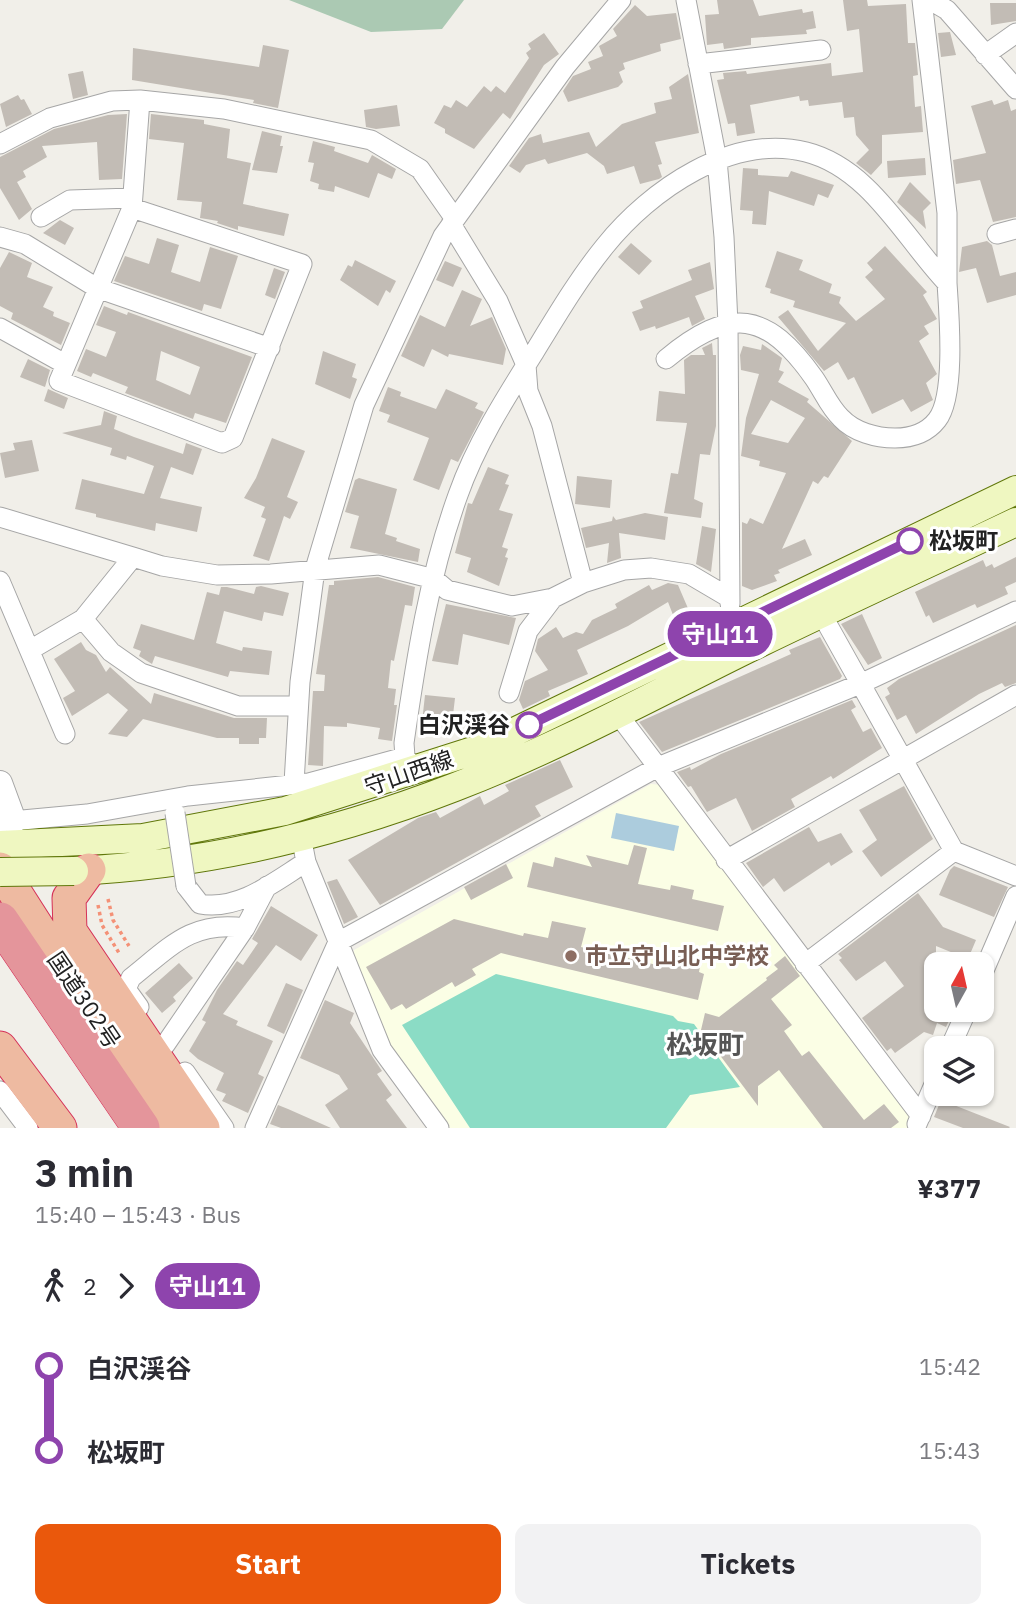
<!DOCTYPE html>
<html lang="en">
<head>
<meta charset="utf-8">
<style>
	body { margin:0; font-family:"IBM Plex Sans","Noto Sans JP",sans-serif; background:#f2f2f3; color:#2b2b33; height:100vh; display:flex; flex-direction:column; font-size:26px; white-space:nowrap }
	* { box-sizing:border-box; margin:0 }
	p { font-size:23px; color:#7c7c81 }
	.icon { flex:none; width:38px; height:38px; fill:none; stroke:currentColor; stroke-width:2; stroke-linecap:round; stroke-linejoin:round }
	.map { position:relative; height:1128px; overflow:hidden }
	.panel { display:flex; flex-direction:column; background:#fff; flex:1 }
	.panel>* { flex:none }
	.badge { padding:0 14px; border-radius:23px; font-size:24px; line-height:46px }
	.needle { width:46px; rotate:8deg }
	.buttons { position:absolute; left:924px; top:952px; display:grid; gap:14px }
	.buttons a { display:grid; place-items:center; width:70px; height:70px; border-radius:14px; background:#fff; box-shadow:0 2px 5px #0004; font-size:35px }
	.map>.badge { position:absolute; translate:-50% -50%; box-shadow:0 0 0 4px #fff }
	.legs { display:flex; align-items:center; gap:10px; height:77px; padding:0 35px; font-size:23px }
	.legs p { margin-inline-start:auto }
	.summary { display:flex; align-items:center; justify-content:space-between; height:119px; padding:0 35px }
	h1 { font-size:38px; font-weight:700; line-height:52px }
	.action { display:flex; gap:14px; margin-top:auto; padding:14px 35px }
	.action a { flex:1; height:80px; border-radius:14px; background:#ea580c; color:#fff; font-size:28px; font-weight:700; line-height:80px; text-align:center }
	.action a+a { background:#f2f2f3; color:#2b2b33 }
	ul { padding:0 35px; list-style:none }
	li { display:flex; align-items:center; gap:24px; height:84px; font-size:26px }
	li i { display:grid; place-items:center; width:10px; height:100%; margin:0 9px; background:currentColor }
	li i::after { content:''; width:18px; height:18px; margin:-9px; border:5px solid; border-radius:50%; background:#fff }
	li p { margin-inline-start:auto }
	li:first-child i { background:linear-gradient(#0000 50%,currentColor 0) }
	li:last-child i { background:linear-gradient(currentColor 50%,#0000 0) }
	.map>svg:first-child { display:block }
	.education { fill:#fbfee5 }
	.cemetery { fill:#abc9b3 }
	.pitch { fill:#8bdcc5 }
	.water { fill:#acccdd }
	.building { fill:#c2bcb5; fill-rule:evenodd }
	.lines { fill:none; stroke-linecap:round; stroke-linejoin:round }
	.minor-casing { stroke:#a6a6a6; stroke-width:21 }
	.tertiary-casing { stroke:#a6a6a6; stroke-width:26 }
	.secondary-casing { stroke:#60770a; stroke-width:30 }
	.trunk-casing { stroke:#d53158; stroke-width:35 }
	.motorway-casing { stroke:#d53158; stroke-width:38 }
	.path { stroke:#f49177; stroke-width:3.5; stroke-dasharray:3.5 3.5; stroke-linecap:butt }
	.minor { stroke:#fff; stroke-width:19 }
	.tertiary { stroke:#fff; stroke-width:24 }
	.secondary { stroke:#eff7c1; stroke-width:28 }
	.trunk { stroke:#eebaa1; stroke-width:33 }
	.motorway { stroke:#e4959b; stroke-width:37 }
	.minor-bridge-casing { stroke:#a6a6a6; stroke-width:21; stroke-linecap:butt }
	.secondary-bridge-casing { stroke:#60770a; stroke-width:30; stroke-linecap:butt }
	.minor-bridge { stroke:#fff; stroke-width:19 }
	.secondary-bridge { stroke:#eff7c1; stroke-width:28 }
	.line-1-casing { stroke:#fff; stroke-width:16 }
	.line-1 { stroke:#8e44ad; stroke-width:10 }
	.stop-1-dot { fill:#fff; stroke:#8e44ad; stroke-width:3.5 }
	.education-dot { fill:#8d6e63; stroke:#fff; stroke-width:2.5 }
	.labels { text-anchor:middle; stroke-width:6; stroke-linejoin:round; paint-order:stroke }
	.stop-label { font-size:23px; font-weight:bold; fill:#222; stroke:#fff; text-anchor:start }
	.street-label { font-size:23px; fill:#222; stroke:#fff }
	.education-label { font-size:23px; font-weight:bold; fill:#785e54; stroke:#fff; text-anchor:start }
	.quarter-label { font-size:26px; font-weight:bold; fill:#555; stroke:#fff }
</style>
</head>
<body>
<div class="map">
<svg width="1016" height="1128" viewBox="0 0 1016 1128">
	<rect width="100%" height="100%" fill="#f1efe9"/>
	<path class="education" d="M 651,784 L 662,785 L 911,1117 L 907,1128 L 448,1128 L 388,1045 L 352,961 L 354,950 Z"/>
	<path class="cemetery" d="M 289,0 L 464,0 L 442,29 L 371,32 Z"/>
	<path class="pitch" d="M 496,974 L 673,1016 L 678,1021 L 694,1024 L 740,1087 L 690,1095 L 666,1128 L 470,1128 L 402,1025 Z"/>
	<path class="water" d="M 616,813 L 679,826 L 674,851 L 611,838 Z"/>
	<path class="building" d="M 717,0 L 753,0 L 759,16 L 802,9 L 803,13 L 813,11 L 816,28 L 806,30 L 807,34 L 751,38 L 751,45 L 724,49 L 723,43 L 707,45 L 705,15 L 719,14 Z
		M 843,0 L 867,0 L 868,6 L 906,4 L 908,43 L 915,43 L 918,75 L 913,76 L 915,107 L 921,106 L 923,132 L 882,135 L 882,163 L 871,175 L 856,163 L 869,150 L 856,135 L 854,117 L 844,118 L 842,102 L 809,106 L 808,100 L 800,101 L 799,96 L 750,105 L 755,133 L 737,136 L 735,123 L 728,124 L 717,80 L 724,79 L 723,73 L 746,71 L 747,74 L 831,63 L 832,76 L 863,72 L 859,29 L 847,31 Z
		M 990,3 L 1016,3 L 1016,21 L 991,25 Z
		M 635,5 L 647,16 L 676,13 L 681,39 L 660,44 L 661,51 L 623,63 L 625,69 L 619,72 L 623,82 L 618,87 L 568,102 L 563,91 L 573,76 L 591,69 L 588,62 L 603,56 L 599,46 L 617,36 L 613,29 Z
		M 950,32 L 956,55 L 941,57 L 938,33 Z
		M 544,33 L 559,54 L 544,65 L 510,119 L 503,113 L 474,149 L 445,133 L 445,129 L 434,123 L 444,105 L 451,108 L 456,100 L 467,107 L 484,86 L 491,92 L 496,86 L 505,93 L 529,58 L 526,53 L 531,49 L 528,44 Z
		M 263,45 L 289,50 L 278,108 L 253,103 L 254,100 L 132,80 L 133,48 L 259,67 Z
		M 83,71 L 88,95 L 73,99 L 68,74 Z
		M 688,74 L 699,133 L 655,142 L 662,164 L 658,165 L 662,177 L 659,179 L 640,184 L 634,166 L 607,174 L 604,166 L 587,153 L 548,164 L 545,159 L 526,165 L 520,173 L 509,166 L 529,138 L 541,134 L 543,143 L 589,132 L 596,147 L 622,124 L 656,113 L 654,103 L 672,99 L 669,87 Z
		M 18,95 L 21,100 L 24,99 L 32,114 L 6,127 L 0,104 Z
		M 992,100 L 994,105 L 1008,100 L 1011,111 L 1016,109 L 1016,217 L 993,222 L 980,180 L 956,184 L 953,160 L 986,153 L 971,106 Z
		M 397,105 L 400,126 L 376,129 L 366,127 L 364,110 Z
		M 127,114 L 122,179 L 99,180 L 97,142 L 42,146 L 47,157 L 23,171 L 26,177 L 17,182 L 32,209 L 19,220 L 0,188 L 0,157 L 54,129 L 108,115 Z
		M 151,114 L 204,120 L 204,124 L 230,129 L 227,158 L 251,163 L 243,204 L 289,214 L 284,236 L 238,226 L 238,230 L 217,223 L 218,221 L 200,218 L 202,202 L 177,200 L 184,143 L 149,139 Z
		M 262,131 L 282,136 L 280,146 L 283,146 L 277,173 L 252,170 Z
		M 313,141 L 335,147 L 334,151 L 368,163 L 372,155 L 396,169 L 392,179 L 378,173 L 369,198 L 335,186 L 334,192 L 318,189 L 319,184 L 310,181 L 314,163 L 308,162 Z
		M 925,158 L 926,175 L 888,178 L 887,161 Z
		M 743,168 L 758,169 L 758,175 L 788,177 L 791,171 L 834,185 L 828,198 L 818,194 L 814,206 L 769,191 L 766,225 L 752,224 L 753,211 L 740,210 Z
		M 910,182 L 931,203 L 923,211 L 926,229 L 897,202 Z
		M 60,220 L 74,228 L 65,245 L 43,233 Z
		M 157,238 L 179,245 L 171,272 L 200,282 L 210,247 L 238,256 L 221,309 L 204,304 L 202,311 L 114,281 L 125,256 L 149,264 Z
		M 987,241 L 992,245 L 1000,276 L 1016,272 L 1016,295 L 987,303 L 976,268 L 959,272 L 962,247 Z
		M 631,243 L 652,261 L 639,275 L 618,257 Z
		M 885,246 L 927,292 L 923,295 L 937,319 L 924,326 L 929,334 L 919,341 L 937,374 L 926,383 L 933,400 L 911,412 L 903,399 L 872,414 L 854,377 L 848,380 L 838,362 L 824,371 L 778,317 L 788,310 L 818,351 L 846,323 L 793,307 L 795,301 L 770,293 L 771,289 L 765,287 L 777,251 L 803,260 L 799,270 L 832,284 L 829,293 L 841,297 L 839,303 L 856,321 L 885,299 L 865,277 L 873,270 L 867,263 Z
		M 9,252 L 32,263 L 27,277 L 53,287 L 43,307 L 54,312 L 53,316 L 70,323 L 61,345 L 11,319 L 13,313 L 0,306 L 0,268 Z
		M 355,260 L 396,281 L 390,293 L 386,290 L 378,306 L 340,280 L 348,265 L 352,267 Z
		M 445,261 L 462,268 L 453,287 L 436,280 Z
		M 710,262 L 714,289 L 695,296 L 705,319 L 692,326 L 689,317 L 656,329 L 655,326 L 640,331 L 632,312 L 643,308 L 640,301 L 692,280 L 688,270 Z
		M 274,268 L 285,272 L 275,299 L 265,295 Z
		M 462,290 L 482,299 L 470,326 L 492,317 L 506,349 L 503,365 L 449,354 L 448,357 L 432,349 L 424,367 L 401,356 L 420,315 L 445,327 Z
		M 104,306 L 127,315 L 128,312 L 252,357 L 226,423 L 195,413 L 193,419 L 125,393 L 128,387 L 93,373 L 91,377 L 77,371 L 86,349 L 106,357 L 116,332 L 96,325 ZM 161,351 L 200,367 L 190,395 L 156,380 Z
		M 712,343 L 713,355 L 716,355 L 716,426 L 710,455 L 700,454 L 694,499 L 703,503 L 701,518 L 664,513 L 671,473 L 678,474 L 687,423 L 656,421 L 659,391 L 685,394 L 684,360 L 691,355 L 705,355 L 702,348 Z
		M 762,344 L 782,358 L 779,370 L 784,372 L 778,382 L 809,399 L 807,402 L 852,441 L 828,478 L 824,476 L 818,484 L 813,481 L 782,549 L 805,539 L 812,555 L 778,570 L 780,573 L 774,575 L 777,581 L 752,590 L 742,586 L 742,522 L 747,524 L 750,518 L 763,524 L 786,473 L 759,466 L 760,461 L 741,456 L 746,418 L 759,374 L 741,370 L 740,355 L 743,346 L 761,350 ZM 771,400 L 805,418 L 788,443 L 751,434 Z
		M 323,351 L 356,364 L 352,377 L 357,379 L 350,399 L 315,384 Z
		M 28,359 L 50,370 L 45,387 L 20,377 Z
		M 388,387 L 401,392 L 400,396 L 436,409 L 446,389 L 478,403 L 475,408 L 484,412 L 458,462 L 451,459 L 439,490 L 413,480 L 429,438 L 387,422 L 390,415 L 379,411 Z
		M 48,389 L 68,398 L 64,409 L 44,401 Z
		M 104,411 L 117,416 L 114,429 L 134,437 L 183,454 L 186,443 L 202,449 L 193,475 L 171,467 L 160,498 L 202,507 L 197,532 L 156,523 L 155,531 L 96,517 L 96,514 L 75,509 L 82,479 L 144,494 L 154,466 L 127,456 L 126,460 L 110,455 L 112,448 L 62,433 L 101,425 Z
		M 272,438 L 305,451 L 287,497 L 298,502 L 290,519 L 284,516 L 269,561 L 253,556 L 266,519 L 261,517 L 265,507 L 244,498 L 256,478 Z
		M 32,440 L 39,471 L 5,478 L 0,453 L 15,450 L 13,443 Z
		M 488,467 L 509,475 L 505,484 L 509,485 L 499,510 L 513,514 L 502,547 L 508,549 L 505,557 L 508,558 L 499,586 L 467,572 L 471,558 L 455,553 L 468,503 L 472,504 Z
		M 577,476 L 612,480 L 610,508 L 575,504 Z
		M 359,478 L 397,489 L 385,534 L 397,538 L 396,541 L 420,549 L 418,562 L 350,548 L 359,516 L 345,512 L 355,480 Z
		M 645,513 L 668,517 L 665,540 L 619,533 L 621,558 L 607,563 L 609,543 L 586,548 L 581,528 L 612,521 L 613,516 L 616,520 Z
		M 702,526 L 716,529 L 711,572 L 696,564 Z
		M 1016,557 L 1016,582 L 1005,587 L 1008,594 L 977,608 L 975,604 L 933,623 L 929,615 L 926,617 L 915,592 L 983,560 L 986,567 L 992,564 L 994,568 Z
		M 378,577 L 415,587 L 412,606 L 405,605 L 394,661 L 391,660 L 388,688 L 396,689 L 394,705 L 397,705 L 392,741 L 378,739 L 380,728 L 347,723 L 347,727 L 324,726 L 323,766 L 308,765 L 313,691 L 324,691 L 325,675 L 316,674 L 329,585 L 334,585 L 334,581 Z
		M 668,583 L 678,585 L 690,613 L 675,620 L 668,602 L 628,626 L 577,650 L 588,674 L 548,691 L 550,696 L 523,709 L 519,700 L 525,681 L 548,670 L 535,651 L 538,639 L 556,627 L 563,638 L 576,632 L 583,634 L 592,620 L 617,608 L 615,604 L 649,585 L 652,590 Z
		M 261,586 L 289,593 L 283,616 L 264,612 L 262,621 L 224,611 L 216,643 L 242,651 L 243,647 L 272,651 L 269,675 L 230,671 L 228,677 L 155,656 L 152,664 L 139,656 L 141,651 L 133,648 L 141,624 L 194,640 L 207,592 L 219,595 L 221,587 L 227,587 L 254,594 L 256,587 Z
		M 446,604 L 516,618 L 509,645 L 463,634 L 458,665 L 432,661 Z
		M 862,614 L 882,658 L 868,665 L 841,624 Z
		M 1016,625 L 1016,683 L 1005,687 L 1002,683 L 979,694 L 916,734 L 906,715 L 897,720 L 885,697 L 890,694 L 887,688 L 899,679 Z
		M 820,637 L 842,676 L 840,679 L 662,752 L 639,722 L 791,654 L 789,650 Z
		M 81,642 L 86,650 L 96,655 L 106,672 L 110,667 L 151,704 L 154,693 L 234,718 L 267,718 L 266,738 L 259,738 L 259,744 L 239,744 L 239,738 L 217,738 L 143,719 L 127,737 L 108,734 L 128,710 L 108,693 L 72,716 L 63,698 L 75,691 L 54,659 Z
		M 425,695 L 455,698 L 453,715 L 449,715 L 448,724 L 422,722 Z
		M 852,700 L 856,707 L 851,710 L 863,732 L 871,728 L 882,748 L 833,779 L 831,776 L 791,799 L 795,807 L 752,831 L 736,798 L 707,812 L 691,786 L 688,787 L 677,772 L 690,767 L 691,770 L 721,754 Z
		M 560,760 L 573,787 L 535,806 L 541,816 L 380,905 L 348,860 L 418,818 L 436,812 L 440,818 L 480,796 L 484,805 L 509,791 L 505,785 Z
		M 904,786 L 933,839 L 881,877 L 862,851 L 877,840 L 859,810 Z
		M 809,827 L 818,842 L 841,833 L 853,852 L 831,866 L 829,862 L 784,892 L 774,878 L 763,887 L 746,863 Z
		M 634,845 L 647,848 L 638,884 L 670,890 L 671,885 L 694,890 L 692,899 L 724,906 L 718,931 L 527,887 L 533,862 L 553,867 L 555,857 L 592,867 L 586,855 L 628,865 Z
		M 506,864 L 513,878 L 471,900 L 464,887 Z
		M 954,866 L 1008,887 L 994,917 L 939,895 L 950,870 Z
		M 337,879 L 358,917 L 344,924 L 327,882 Z
		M 918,893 L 943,927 L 976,940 L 968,959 L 936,946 L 936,1010 L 954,1010 L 946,1027 L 937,1023 L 933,1035 L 924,1032 L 895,1053 L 891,1048 L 887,1051 L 862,1018 L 904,986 L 885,961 L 856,981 L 839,960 L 842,958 L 838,954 Z
		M 271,906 L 318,935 L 301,961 L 276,945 L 223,1014 L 238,1021 L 236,1025 L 273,1041 L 258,1074 L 264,1077 L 248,1113 L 222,1101 L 226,1094 L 216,1090 L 224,1073 L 198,1059 L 189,1051 L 206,1022 L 202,1020 L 217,990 L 237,961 L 243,965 L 258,943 L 252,939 Z
		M 454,919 L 523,936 L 524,933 L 548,938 L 552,921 L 586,928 L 581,947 L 661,966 L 662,962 L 670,964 L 672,954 L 701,961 L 699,972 L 704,974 L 698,1000 L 501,953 L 472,969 L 476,975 L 455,987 L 452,982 L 406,1009 L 402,1004 L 391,1010 L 366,967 Z
		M 785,956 L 800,976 L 771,999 L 792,1025 L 784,1031 L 802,1056 L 809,1051 L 864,1120 L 884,1104 L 899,1122 L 891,1128 L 823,1128 L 779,1070 L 758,1086 L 758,1106 L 701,1030 L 705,1013 L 719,1017 L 767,980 L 766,978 L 778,969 L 774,965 Z
		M 179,963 L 193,978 L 173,997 L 176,1001 L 162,1013 L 145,993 Z
		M 286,983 L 303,990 L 284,1034 L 267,1026 Z
		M 325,1000 L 354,1013 L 350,1023 L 382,1071 L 377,1074 L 392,1095 L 386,1100 L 407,1128 L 340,1128 L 325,1105 L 348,1089 L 339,1075 L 300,1058 Z
		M 941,1100 L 1010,1127 L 1009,1128 L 963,1128 L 934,1117 Z
		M 278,1105 L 288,1109 L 331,1128 L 281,1128 L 270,1124 Z"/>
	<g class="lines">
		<g class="minor-casing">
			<path id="minor" d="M 686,0 L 717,160 L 724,237 L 728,324 L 730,604
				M 930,0 L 947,10 L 1016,89
				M 985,55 L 1016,33
				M 698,64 L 821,50
				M 0,144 L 50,118 L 112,101 L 140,100 L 224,109 L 371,140 L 420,169 L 455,219
				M 132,208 L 302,264 L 233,438 L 222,443 L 59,381 L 132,208 L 140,100
				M 41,217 L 70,200 L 132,198
				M 451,224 L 498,301 L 526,365 L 528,391 L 542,426 L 583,583
				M 997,234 L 1016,229
				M 0,237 L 25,244 L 97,288 L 270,348
				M 0,328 L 65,364
				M 666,359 C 730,306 767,311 814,378 C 823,391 830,408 841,418 C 854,432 876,438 895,438 C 911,438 926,434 937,420 C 956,396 949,314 947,283
				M 0,517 L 133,557
				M 0,581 L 65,734
				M 821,613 L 954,851 L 1016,876
				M 30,650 L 83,619
				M 509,693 L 528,631 L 553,598
				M 297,706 L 238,706 L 141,673 L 111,652 L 83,619 L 133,557 L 162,566 L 217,575 L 271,574 L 379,565 L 434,579 L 447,590 L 512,606 L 553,598 L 583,583 L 624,570 L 651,568 L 689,574 L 728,597
				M 617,713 L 921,1116
				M 417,771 L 405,757 L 404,743 C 416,659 429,575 458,495 C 476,444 506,397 535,351 C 557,315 579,278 605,246 C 650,190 732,133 806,152 C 870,168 905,239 947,283 L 947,213 L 922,0
				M 294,783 L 300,682 L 315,569 L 364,405 L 443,236 L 565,67 L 621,0
				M 0,822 L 87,814 L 188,796 L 309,783 L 405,757
				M 301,836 L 306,862 L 382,1050 L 439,1128
				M 726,860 L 1016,695
				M 186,886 L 200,904 C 239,911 274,882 306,862
				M 805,964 L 954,851
				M 982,975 L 1016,896
				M 139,1007 L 126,989 L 131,978 C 170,947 192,920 245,928 L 267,886
				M 165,1045 L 245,928
				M 950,1048 L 967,1010
				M 185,1072 L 224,1128
				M 0,1091 L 28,1128
				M 917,1124 L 936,1080
				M 255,1128 L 338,942 L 658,767 L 860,684 L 1016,611"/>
		</g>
		<g class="tertiary-casing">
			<path id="tertiary" d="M 0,783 L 14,821"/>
		</g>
		<g class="secondary-casing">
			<path id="secondary" d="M 0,845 L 143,838 L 285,811 L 479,749 L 1016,490
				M 74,871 C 204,865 334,834 455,787 C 554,749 648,698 743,651 C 833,607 925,565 1016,522"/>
		</g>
		<g class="trunk-casing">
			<path id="trunk" d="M 0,869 L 83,999 L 171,1128
				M 89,870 L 69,898 L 70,931 L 203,1128
				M 0,1048 L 60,1128"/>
		</g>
		<g class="motorway-casing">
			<path id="motorway" d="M 0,921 L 141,1128"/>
		</g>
		<path class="path" d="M 108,899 L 113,920 L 129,946
			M 98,905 L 102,925 L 119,953"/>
		<use href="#minor" class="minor"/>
		<use href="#tertiary" class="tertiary"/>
		<use href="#secondary" class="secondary"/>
		<use href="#trunk" class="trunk"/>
		<use href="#motorway" class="motorway"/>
		<g class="minor-bridge-casing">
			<path id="minor-bridge" d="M 175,813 L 186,886"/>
		</g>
		<g class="secondary-bridge-casing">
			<path id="secondary-bridge" d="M 0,872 L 74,871"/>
		</g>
		<use href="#minor-bridge" class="minor-bridge"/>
		<use href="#secondary-bridge" class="secondary-bridge"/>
	</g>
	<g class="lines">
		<g class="line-1-casing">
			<path id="line-1" d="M 529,725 L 910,541"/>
		</g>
		<use href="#line-1" class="line-1"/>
	</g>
	<g class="stop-1-dot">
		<circle cx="910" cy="541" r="12"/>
		<circle cx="529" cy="725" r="12"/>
	</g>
	<circle class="education-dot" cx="571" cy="956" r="7"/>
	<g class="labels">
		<g class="stop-label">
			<text x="929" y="549">松坂町</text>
			<text x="510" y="733" text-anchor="end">白沢渓谷</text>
		</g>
		<g class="street-label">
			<text transform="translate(409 773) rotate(-19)" y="8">守山西線</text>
			<text transform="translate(84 1000) rotate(56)" y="8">国道302号</text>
		</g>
		<g class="education-label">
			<text x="585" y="964">市立守山北中学校</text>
		</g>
		<g class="quarter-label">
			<text x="705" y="1054">松坂町</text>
		</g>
	</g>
</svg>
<div class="buttons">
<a><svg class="needle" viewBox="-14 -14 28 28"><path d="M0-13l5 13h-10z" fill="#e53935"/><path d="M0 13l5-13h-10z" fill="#7c7c81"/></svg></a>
<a><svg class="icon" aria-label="layers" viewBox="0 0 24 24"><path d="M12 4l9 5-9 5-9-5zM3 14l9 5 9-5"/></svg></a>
</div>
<b class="badge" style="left:720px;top:634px;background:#8e44ad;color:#fff">守山11</b>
</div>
<section class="panel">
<div class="summary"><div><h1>3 min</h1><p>15:40 – 15:43 · Bus</p></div><b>¥377</b></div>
<div class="legs"><svg class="icon" aria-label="walk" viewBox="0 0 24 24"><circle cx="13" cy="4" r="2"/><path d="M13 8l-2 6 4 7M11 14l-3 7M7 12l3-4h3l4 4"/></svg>2<svg class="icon" aria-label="forward" viewBox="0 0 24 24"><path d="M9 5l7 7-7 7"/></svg><b class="badge" style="background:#8e44ad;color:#fff">守山11</b></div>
<ul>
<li><i style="color:#8e44ad"></i><b>白沢渓谷</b><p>15:42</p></li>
<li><i style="color:#8e44ad"></i><b>松坂町</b><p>15:43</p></li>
</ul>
<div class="action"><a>Start</a><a>Tickets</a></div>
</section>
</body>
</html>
